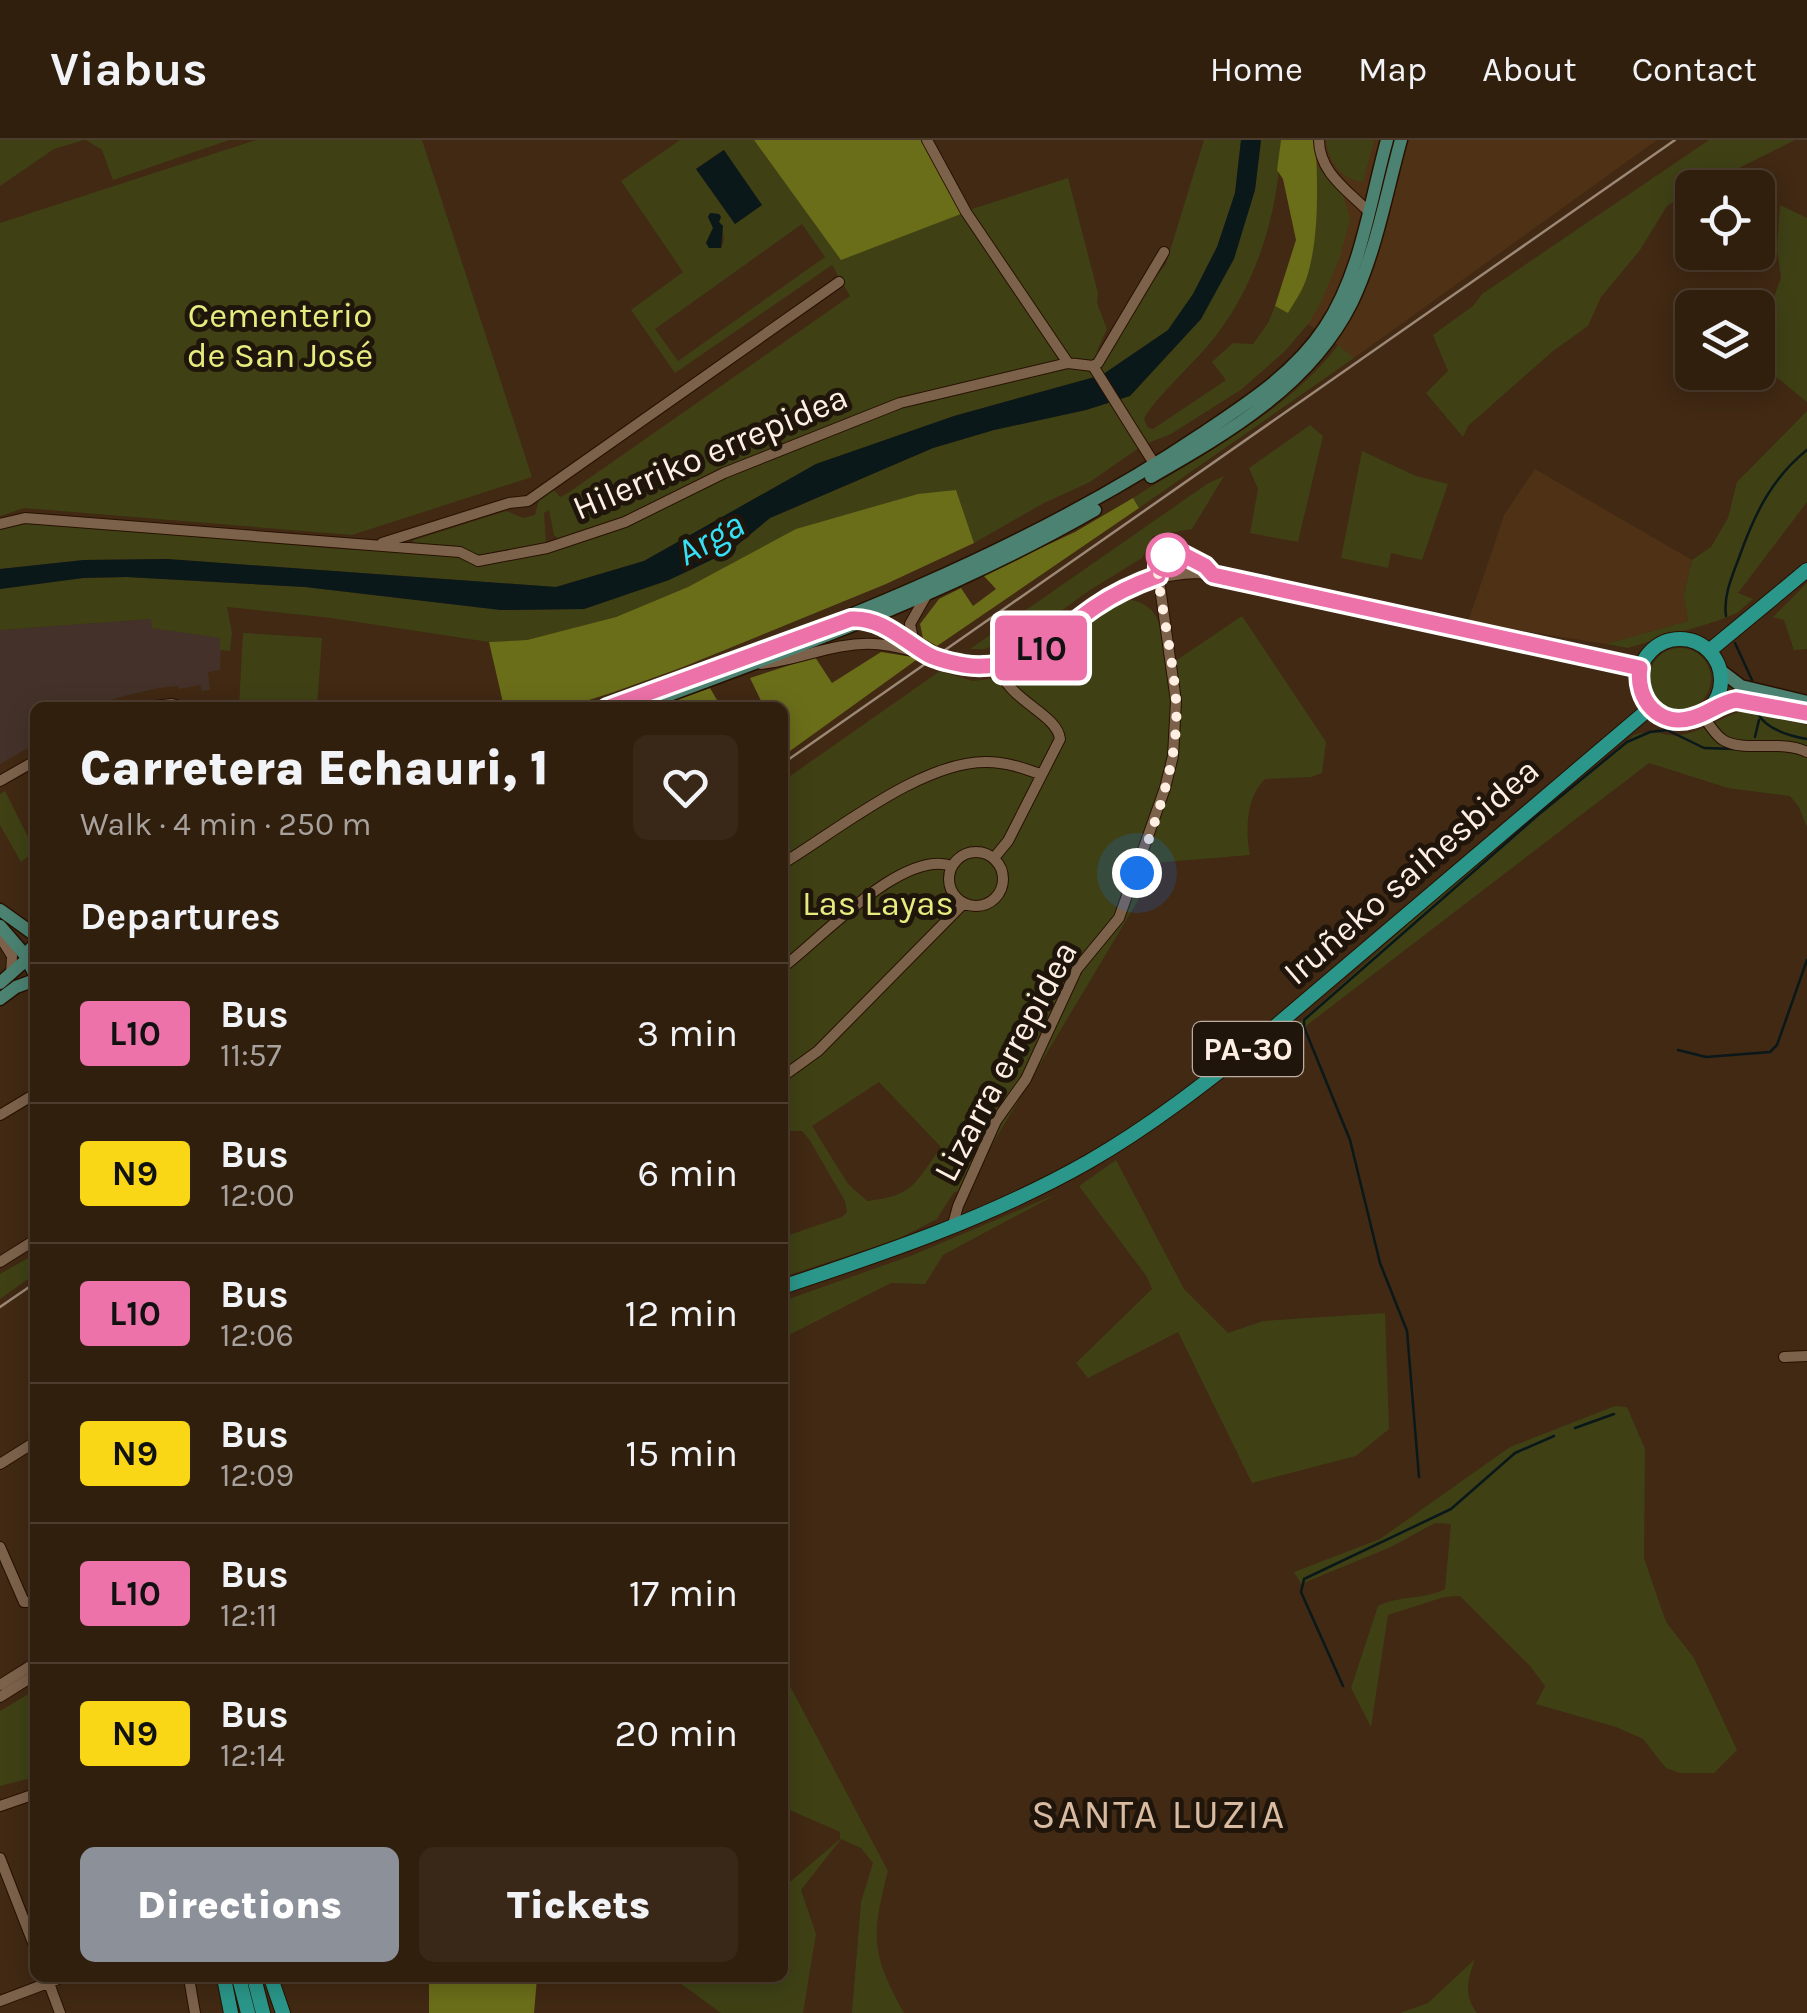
<!DOCTYPE html>
<html lang="en">
<head>
<meta charset="utf-8">
<style>
	body { margin:0; font-family:Karla,sans-serif; background:#392717; color:#f1f3f6; height:100vh; display:flex; flex-direction:column; font-size:38px; white-space:nowrap }
	* { box-sizing:border-box; margin:0 }
	p { font-size:32px; color:#a8a29e }
	.icon { flex:none; width:55px; height:55px; fill:none; stroke:currentColor; stroke-width:2; stroke-linecap:round; stroke-linejoin:round }
	.map { position:relative; flex:1; overflow:hidden }
	.panel { position:absolute; left:30px; top:562px; width:758px; height:1280px; display:flex; flex-direction:column; background:#311f0e; border-radius:15px; box-shadow:0 5px 25px #0003,0 0 0 2px #4c3d2e }
	.panel>* { flex:none }
	.badge { padding:0 20px; border-radius:8px; font-size:35px; line-height:65px }
	.tools { position:absolute; left:1675px; top:30px; display:grid; gap:20px }
	.tools a { display:grid; place-items:center; width:100px; height:100px; border-radius:15px; background:#311f0e; box-shadow:0 5px 25px #0003,0 0 0 2px #4c3d2e; font-size:50px }
	.you { position:absolute; width:50px; height:50px; margin:-25px; border:8px solid #fff; border-radius:50%; background:#1a73e8; box-shadow:0 0 0 15px #1a73e833 }
	.map>.badge { position:absolute; translate:-50% -50%; box-shadow:0 0 0 5px #fff }
	h2 { padding:0 50px; font-size:38px; line-height:90px }
	.round { display:grid; place-items:center; flex:none; width:105px; height:105px; border-radius:15px; background:#392717 }
	.headline { display:flex; align-items:center; justify-content:space-between; height:170px; padding:0 50px }
	h1 { font-size:48px; font-weight:800; line-height:75px }
	.primary-button { display:flex; gap:20px; margin-top:auto; padding:20px 50px }
	.primary-button a { flex:1; height:115px; border-radius:15px; background:#8c9099; color:#fff; font-size:40px; font-weight:800; line-height:115px; text-align:center }
	.primary-button a+a { background:#392717; color:#f1f3f6 }
	ul { padding:0; list-style:none }
	li { display:flex; align-items:center; gap:30px; height:140px; padding:0 50px; border-top:2px solid #4c3d2e }
	li div { flex:1 }
	li b { display:block; font-size:38px }
	li em { font-style:normal }
	li .badge { min-width:110px; font-weight:700; text-align:center }
	header { display:flex; align-items:center; gap:60px; box-sizing:border-box; height:140px; padding:0 50px; background:#311f0e; border-bottom:2px solid #4c3d2e }
	header strong { font-size:48px }
	nav { display:flex; gap:55px; margin-inline-start:auto; font-size:35px }
	.map>svg:first-child { display:block }
	.built { fill:#4f3115 }
	.education { fill:#44322a }
	.green { fill:#3f4115; fill-rule:evenodd }
	.forest { fill:#6b6e19 }
	.water { fill:#0a181a }
	.lines { fill:none; stroke-linecap:round; stroke-linejoin:round }
	.stream { stroke:#0a181a; stroke-width:2.5 }
	.minor-casing { stroke:#271100; stroke-width:12 }
	.major-casing { stroke:#271100; stroke-width:15 }
	.highway-casing { stroke:#271100; stroke-width:16 }
	.minor { stroke:#7d624b; stroke-width:10 }
	.major { stroke:#4b8271; stroke-width:12 }
	.highway { stroke:#2a978a; stroke-width:14 }
	.rail { stroke:#9c8876; stroke-width:2.5 }
	.line-casing { stroke:#fff; stroke-width:22 }
	.line { stroke:#ed72aa; stroke-width:15 }
	.walk { stroke:#ffefe2; stroke-width:10; stroke-dasharray:0 18 }
	.stop-dot { fill:#fff; stroke:#ed72aa; stroke-width:5 }
	.labels { text-anchor:middle; stroke-width:10; stroke-linejoin:round; paint-order:stroke }
	.shield { fill:#1f150b; stroke:#bcaea2; stroke-width:2.5 }
	.shield-label { font-size:32px; font-weight:bold; fill:#ffefe2 }
	.park-label { font-size:35px; fill:#e6ec7e; stroke:#1f150b }
	.street-label { font-size:35px; fill:#ffefe2; stroke:#1f150b }
	.water-label { font-size:38px; font-style:italic; fill:#36e0f6; stroke:#1f150b }
	.quarter-label { font-size:40px; letter-spacing:2.5px; fill:#d9bba1; stroke:#1f150b }
</style>
</head>
<body>
<header>
<strong>Viabus</strong>
<nav><a>Home</a><a>Map</a><a>About</a><a>Contact</a></nav>
</header>
<div class="map">
<svg width="1807" height="1873" viewBox="0 0 1807 1873">
	<rect width="100%" height="100%" fill="#412913"/>
	<path class="built" d="M 1315,0 L 1657,0 L 1354,218 L 1321,192 L 1288,173 Z
		M 1535,329 L 1692,420 L 1684,455 L 1688,481 L 1606,504 L 1468,482 L 1504,375 Z"/>
	<path class="education" d="M 151,479 L 153,488 L 221,498 L 220,530 L 208,532 L 210,550 L 202,551 L 200,545 L 179,549 L 178,546 L 158,548 L 116,558 L 99,567 L 35,568 L 35,604 L 0,624 L 0,490 Z"/>
	<path class="green" d="M 0,0 L 84,0 L 54,9 L 0,46 Z
		M 86,0 L 229,0 L 113,40 L 102,10 Z
		M 256,0 L 422,0 L 532,337 L 352,395 L 24,368 L 0,376 L 0,83 Z
		M 680,0 L 754,0 L 841,119 L 972,69 L 1068,38 L 1098,153 L 1097,163 L 1107,189 L 1096,213 L 1166,124 L 1204,0 L 1241,0 L 1235,53 L 1217,107 L 1193,154 L 1168,190 L 1102,235 L 954,276 L 816,324 L 644,421 L 556,447 L 167,419 L 84,420 L 0,429 L 0,389 L 22,381 L 339,409 L 460,414 L 476,424 L 555,408 L 621,386 L 622,379 L 560,400 L 554,395 L 549,370 L 544,373 L 546,404 L 480,418 L 462,409 L 412,404 L 414,400 L 506,371 L 523,378 L 535,375 L 539,360 L 554,350 L 560,357 L 568,353 L 850,156 L 832,125 L 675,233 L 631,170 L 683,132 L 621,41 ZM 723,10 L 762,65 L 735,84 L 696,29 ZM 710,73 L 719,74 L 721,77 L 719,82 C 722,88 727,100 721,108 L 709,108 L 706,103 L 713,87 L 708,77 ZM 802,84 L 825,117 L 678,221 L 655,189 Z
		M 1261,0 L 1281,0 C 1279,74 1255,152 1205,209 C 1192,224 1149,265 1144,279 L 1148,288 L 1153,289 L 1226,240 L 1212,222 L 1233,203 L 1253,204 L 1268,183 L 1275,166 L 1288,172 L 1306,142 L 1317,48 L 1317,25 L 1342,52 L 1350,79 L 1340,117 L 1320,164 L 1308,184 L 1284,212 L 1242,249 L 1171,294 L 1143,305 L 1090,342 L 1044,363 L 974,403 L 956,350 L 819,383 L 758,410 L 688,447 L 616,477 L 527,500 L 489,502 L 331,478 L 227,467 L 232,493 L 230,511 L 220,510 L 220,498 L 152,488 L 151,479 L 0,490 L 0,449 L 83,438 L 127,437 L 305,447 L 501,470 L 584,469 L 669,440 L 730,411 L 770,378 L 933,308 L 994,290 L 1086,270 L 1130,256 L 1201,179 L 1255,50 Z
		M 1326,0 L 1374,0 L 1363,42 C 1341,40 1328,20 1326,0 Z
		M 1709,0 L 1795,0 L 1701,47 L 1692,48 L 1692,52 L 1667,66 L 1640,110 L 1601,157 L 1588,186 L 1553,211 L 1468,286 L 1463,297 L 1426,253 L 1448,231 L 1433,195 L 1473,166 L 1482,154 Z
		M 1780,65 L 1807,78 L 1807,262 L 1758,222 L 1758,200 L 1781,138 L 1777,109 Z
		M 1338,205 L 1354,218 L 1139,368 L 1133,358 C 1203,314 1287,272 1338,205 Z
		M 1807,271 L 1807,362 L 1738,453 L 1753,459 L 1737,473 L 1717,481 L 1628,508 L 1606,504 L 1688,481 L 1684,455 L 1692,420 L 1711,407 L 1728,378 L 1737,342 Z
		M 1310,285 L 1323,296 L 1298,402 L 1250,393 L 1258,349 L 1249,328 Z
		M 1362,311 L 1416,336 L 1448,344 L 1422,420 L 1391,413 L 1388,428 L 1341,418 Z
		M 1224,336 L 1192,389 L 1153,396 L 1142,418 L 1087,452 L 1039,487 L 985,509 L 970,509 L 1207,344 Z
		M 1807,443 L 1807,509 L 1794,510 L 1784,480 L 1773,477 Z
		M 1125,459 C 1166,464 1159,493 1168,526 L 1242,476 L 1326,602 L 1322,633 L 1311,637 L 1265,639 C 1246,657 1245,690 1250,715 L 1141,724 L 1137,733 L 1146,747 L 965,1050 L 954,1052 L 937,1079 L 898,1099 L 783,1137 L 783,1097 L 842,1077 L 847,1072 L 845,1061 L 809,999 L 802,991 L 783,991 L 783,641 L 940,531 L 973,541 L 1006,537 L 997,524 L 1046,505 L 1103,462 ZM 879,942 L 941,1007 C 915,1043 914,1056 867,1061 L 848,1044 L 812,986 Z
		M 243,493 L 322,498 L 317,567 L 239,567 Z
		M1649 539a31 31 0 1 1 62 0a31 31 0 1 1-62 0Z
		M 1742,571 L 1807,585 L 1807,687 L 1799,667 L 1790,656 L 1728,648 L 1649,623 L 1234,941 L 1422,772 L 1634,595 C 1658,587 1662,598 1681,595 C 1701,592 1722,577 1742,571 Z
		M 5,651 L 35,711 L 21,722 L 0,685 L 0,654 Z
		M 1116,1020 L 1184,1149 L 1228,1193 L 1263,1181 L 1385,1173 L 1389,1289 L 1356,1316 L 1252,1343 L 1178,1192 L 1088,1238 L 1076,1223 L 1152,1149 L 1147,1137 L 1079,1046 Z
		M 1057,1054 L 943,1115 L 925,1144 L 891,1143 L 783,1198 L 783,1161 L 913,1115 Z
		M 35,1114 L 35,1134 L 0,1159 L 0,1134 Z
		M 1615,1266 L 1627,1267 L 1645,1309 L 1644,1418 L 1666,1482 L 1694,1518 L 1737,1610 L 1714,1633 L 1680,1633 L 1666,1628 L 1643,1599 L 1616,1587 L 1536,1564 L 1545,1546 L 1530,1526 L 1460,1456 L 1444,1457 L 1388,1475 L 1371,1587 L 1351,1548 L 1378,1466 C 1400,1455 1424,1460 1445,1449 L 1451,1384 L 1435,1383 L 1391,1407 L 1301,1444 L 1294,1432 L 1380,1399 L 1510,1307 Z
		M 783,1533 L 888,1731 C 871,1796 871,1814 904,1873 L 852,1873 L 861,1762 L 873,1723 L 861,1708 L 841,1699 L 801,1750 L 816,1794 L 803,1873 L 721,1873 L 673,1838 L 782,1838 L 783,1748 L 840,1699 L 840,1692 L 783,1667 Z
		M 35,1550 L 35,1637 L 0,1646 L 0,1571 Z
		M 1475,1819 C 1468,1839 1463,1855 1477,1873 L 1400,1873 L 1428,1863 Z"/>
	<path class="forest" d="M 754,0 L 927,0 L 966,72 L 841,120 Z
		M 1281,0 L 1316,0 C 1317,44 1320,94 1307,137 C 1303,150 1295,161 1288,173 L 1275,166 L 1296,100 L 1283,39 L 1277,30 Z
		M 956,350 L 974,403 L 886,444 L 683,527 L 614,552 L 567,567 L 504,567 L 489,502 L 527,500 L 616,477 L 688,447 L 796,389 L 918,354 Z
		M 1133,358 L 1139,368 L 937,506 L 923,498 L 920,484 L 939,459 L 961,448 L 973,466 L 996,449 L 983,435 L 1075,392 Z
		M 881,512 L 919,518 L 783,616 L 782,568 L 764,567 L 750,538 L 815,517 L 832,543 Z
		M 710,548 L 721,567 L 663,567 L 661,564 Z
		M 429,1838 L 537,1838 L 534,1873 L 429,1873 Z"/>
	<path class="water" d="M 1241,0 L 1261,0 L 1255,50 L 1234,119 L 1201,179 L 1130,256 L 1086,270 L 994,290 L 933,308 L 770,378 L 730,411 L 669,440 L 584,469 L 501,470 L 305,447 L 127,437 L 83,438 L 0,449 L 0,429 L 84,420 L 167,419 L 556,447 L 644,421 L 816,324 L 954,276 L 1102,235 L 1168,190 L 1193,154 L 1217,107 L 1235,53 Z
		M 724,10 L 762,65 L 735,84 L 696,29 Z
		M 710,73 L 719,74 L 721,77 L 719,82 L 723,86 L 721,108 L 709,108 L 706,103 L 713,88 L 708,77 Z"/>
	<g class="lines">
		<path class="stream" d="M 1726,476 C 1723,455 1733,434 1740,415 C 1755,373 1772,338 1807,310
			M 1735,503 L 1752,540
			M 1757,572 C 1765,589 1790,596 1807,599
			M 1755,597 L 1759,580
			M 1678,910 L 1706,917 L 1770,912 L 1777,905 L 1807,820
			M 1575,1288 L 1614,1274
			M 1419,1337 L 1407,1191 L 1380,1123 L 1350,1000 L 1304,887 L 1304,880 L 1538,675 L 1627,602 L 1650,592 L 1667,590 L 1704,608 L 1736,609
			M 1343,1546 L 1301,1452 L 1304,1439 L 1451,1369 L 1515,1313 L 1554,1296"/>
		<g class="minor-casing">
			<path id="minor" d="M 927,0 L 966,72 L 1068,223
				M 1319,0 C 1319,32 1347,50 1368,71
				M 1093,226 L 1098,223 L 1164,112
				M 1093,226 L 1155,325
				M 0,384 L 25,378 L 460,412 L 478,421 L 547,408 L 625,382 L 724,333 L 900,263 L 1068,223 L 1093,226
				M 382,403 L 509,363 L 528,361 L 839,142
				M 864,479 L 886,488 L 927,514
				M 914,503 L 910,484 L 926,456
				M 761,524 C 800,520 834,502 874,504 C 920,506 961,535 1009,522 C 1042,513 1065,489 1092,469 C 1125,445 1159,434 1199,433 L 1640,528
				M 136,568 L 172,564 L 188,568
				M 1702,574 C 1708,583 1715,595 1723,600 C 1744,613 1781,599 1807,612
				M 0,641 L 35,621
				M949 739a27 27 0 1 1 54 0a27 27 0 1 1-54 0Z
				M 994,718 L 1008,701 L 1060,599 C 1057,573 1008,562 997,524
				M 782,724 C 838,690 922,621 987,622 C 1006,622 1023,628 1040,634
				M 0,797 L 12,816 L 11,834
				M 782,828 C 821,799 903,708 952,726
				M 782,937 L 818,911 L 964,763
				M 0,975 L 35,954
				M 952,1088 L 958,1066 L 996,981 L 1026,939 L 1077,829 L 1119,778 L 1165,648 L 1173,616 L 1176,561 L 1157,426 L 1163,417 L 1178,412 L 1205,426 L 1212,434
				M 0,1122 L 35,1100
				M 1784,1217 L 1807,1216
				M 0,1324 L 35,1302
				M 0,1407 L 24,1462 L 35,1462
				M 0,1545 L 35,1523
				M 0,1557 L 35,1535
				M 0,1666 L 35,1654
				M 0,1718 L 35,1808
				M 47,1838 L 60,1873
				M 189,1838 L 195,1873
				M 0,1861 L 61,1838"/>
		</g>
		<g class="major-casing">
			<path id="major" d="M 1151,337 C 1228,293 1311,245 1352,162 C 1376,112 1386,54 1401,0
				M 1720,530 L 1741,546 L 1807,562
				M 607,568 C 810,493 1019,417 1200,295 C 1246,264 1294,234 1325,187 C 1361,133 1370,61 1387,0
				M 634,568 C 791,510 949,454 1095,370
				M 1702,574 L 1724,562 L 1736,560 L 1807,573
				M 0,770 L 35,795
				M 0,786 L 25,815 L 35,835
				M 25,815 L 35,804
				M 0,843 L 25,821
				M 0,859 L 16,847 L 35,840"/>
		</g>
		<g class="highway-casing">
			<path id="highway" d="M1639 540a41 41 0 1 1 82 0a41 41 0 1 1-82 0Z
				M 1709,511 L 1807,430
				M 782,1147 C 888,1112 991,1077 1088,1022 C 1151,986 1208,941 1264,896 L 1650,568
				M 224,1838 L 231,1873
				M 239,1838 L 248,1873
				M 254,1838 L 263,1873
				M 271,1838 L 283,1873"/>
		</g>
		<use href="#minor" class="minor"/>
		<use href="#major" class="major"/>
		<use href="#highway" class="highway"/>
		<path class="rail" d="M 782,624 L 1675,0
			M 0,1167 L 35,1143"/>
	</g>
	<g class="lines">
		<g class="line-casing">
			<path id="line" d="M 607,568 L 851,479 C 881,477 903,500 927,514 C 937,520 953,523 964,525 C 1018,534 1055,495 1095,467 C 1114,454 1135,444 1158,436 L 1158,426 L 1163,416 L 1178,412 L 1205,426 L 1213,435 L 1640,528 C 1635,559 1659,588 1692,578 C 1708,574 1719,563 1736,560 L 1807,573"/>
		</g>
		<use href="#line" class="line"/>
		<path class="walk" d="M 1137,733 C 1156,678 1180,620 1176,560 C 1173,518 1163,477 1158,436 L 1160,421 L 1171,413 L 1168,415"/>
	</g>
	<circle class="stop-dot" cx="1168" cy="415" r="20"/>
	<g class="labels">
		<rect class="shield" x="1193" y="882" width="110" height="54" rx="8"/>
		<g class="shield-label">
			<text x="1248" y="920">PA-30</text>
		</g>
		<g class="park-label">
			<text x="280" y="187">Cementerio<tspan x="280" dy="40">de San José</tspan></text>
			<text x="878" y="775">Las Layas</text>
		</g>
		<g class="street-label">
			<text transform="translate(710 312) rotate(-23)" y="12">Hilerriko errepidea</text>
			<text transform="translate(1411 731) rotate(-41)" y="12">Iruñeko saihesbidea</text>
			<text transform="translate(1005 921) rotate(-62)" y="12">Lizarra errepidea</text>
		</g>
		<g class="water-label">
			<text transform="translate(710 398) rotate(-29)" y="13">Arga</text>
		</g>
		<g class="quarter-label">
			<text x="1159" y="1688">SANTA LUZIA</text>
		</g>
	</g>
</svg>
<div class="tools">
<a><svg class="icon" aria-label="locate" viewBox="0 0 24 24"><circle cx="12" cy="12" r="6"/><path d="M12 2v4M12 18v4M2 12h4M18 12h4"/></svg></a>
<a><svg class="icon" aria-label="layers" viewBox="0 0 24 24"><path d="M12 4l9 5-9 5-9-5zM3 14l9 5 9-5"/></svg></a>
</div>
<div class="you" style="left:1137px;top:733px"></div>
<b class="badge" style="left:1041px;top:508px;background:#ed72aa;color:#111">L10</b>
<section class="panel">
<div class="headline"><div><h1>Carretera Echauri, 1</h1><p>Walk · 4 min · 250 m</p></div><a class="round"><svg class="icon" aria-label="heart" viewBox="0 0 24 24"><path d="M12 20l-8-8c-3-5 5-10 8-4 3-6 11-1 8 4z"/></svg></a></div>
<h2>Departures</h2>
<ul>
<li><span class="badge" style="background:#ed72aa;color:#111">L10</span><div><b>Bus</b><p>11:57</p></div><em>3 min</em></li>
<li><span class="badge" style="background:#f9d616;color:#111">N9</span><div><b>Bus</b><p>12:00</p></div><em>6 min</em></li>
<li><span class="badge" style="background:#ed72aa;color:#111">L10</span><div><b>Bus</b><p>12:06</p></div><em>12 min</em></li>
<li><span class="badge" style="background:#f9d616;color:#111">N9</span><div><b>Bus</b><p>12:09</p></div><em>15 min</em></li>
<li><span class="badge" style="background:#ed72aa;color:#111">L10</span><div><b>Bus</b><p>12:11</p></div><em>17 min</em></li>
<li><span class="badge" style="background:#f9d616;color:#111">N9</span><div><b>Bus</b><p>12:14</p></div><em>20 min</em></li>
</ul>
<div class="primary-button"><a>Directions</a><a>Tickets</a></div>
</section>
</div>
</body>
</html>
